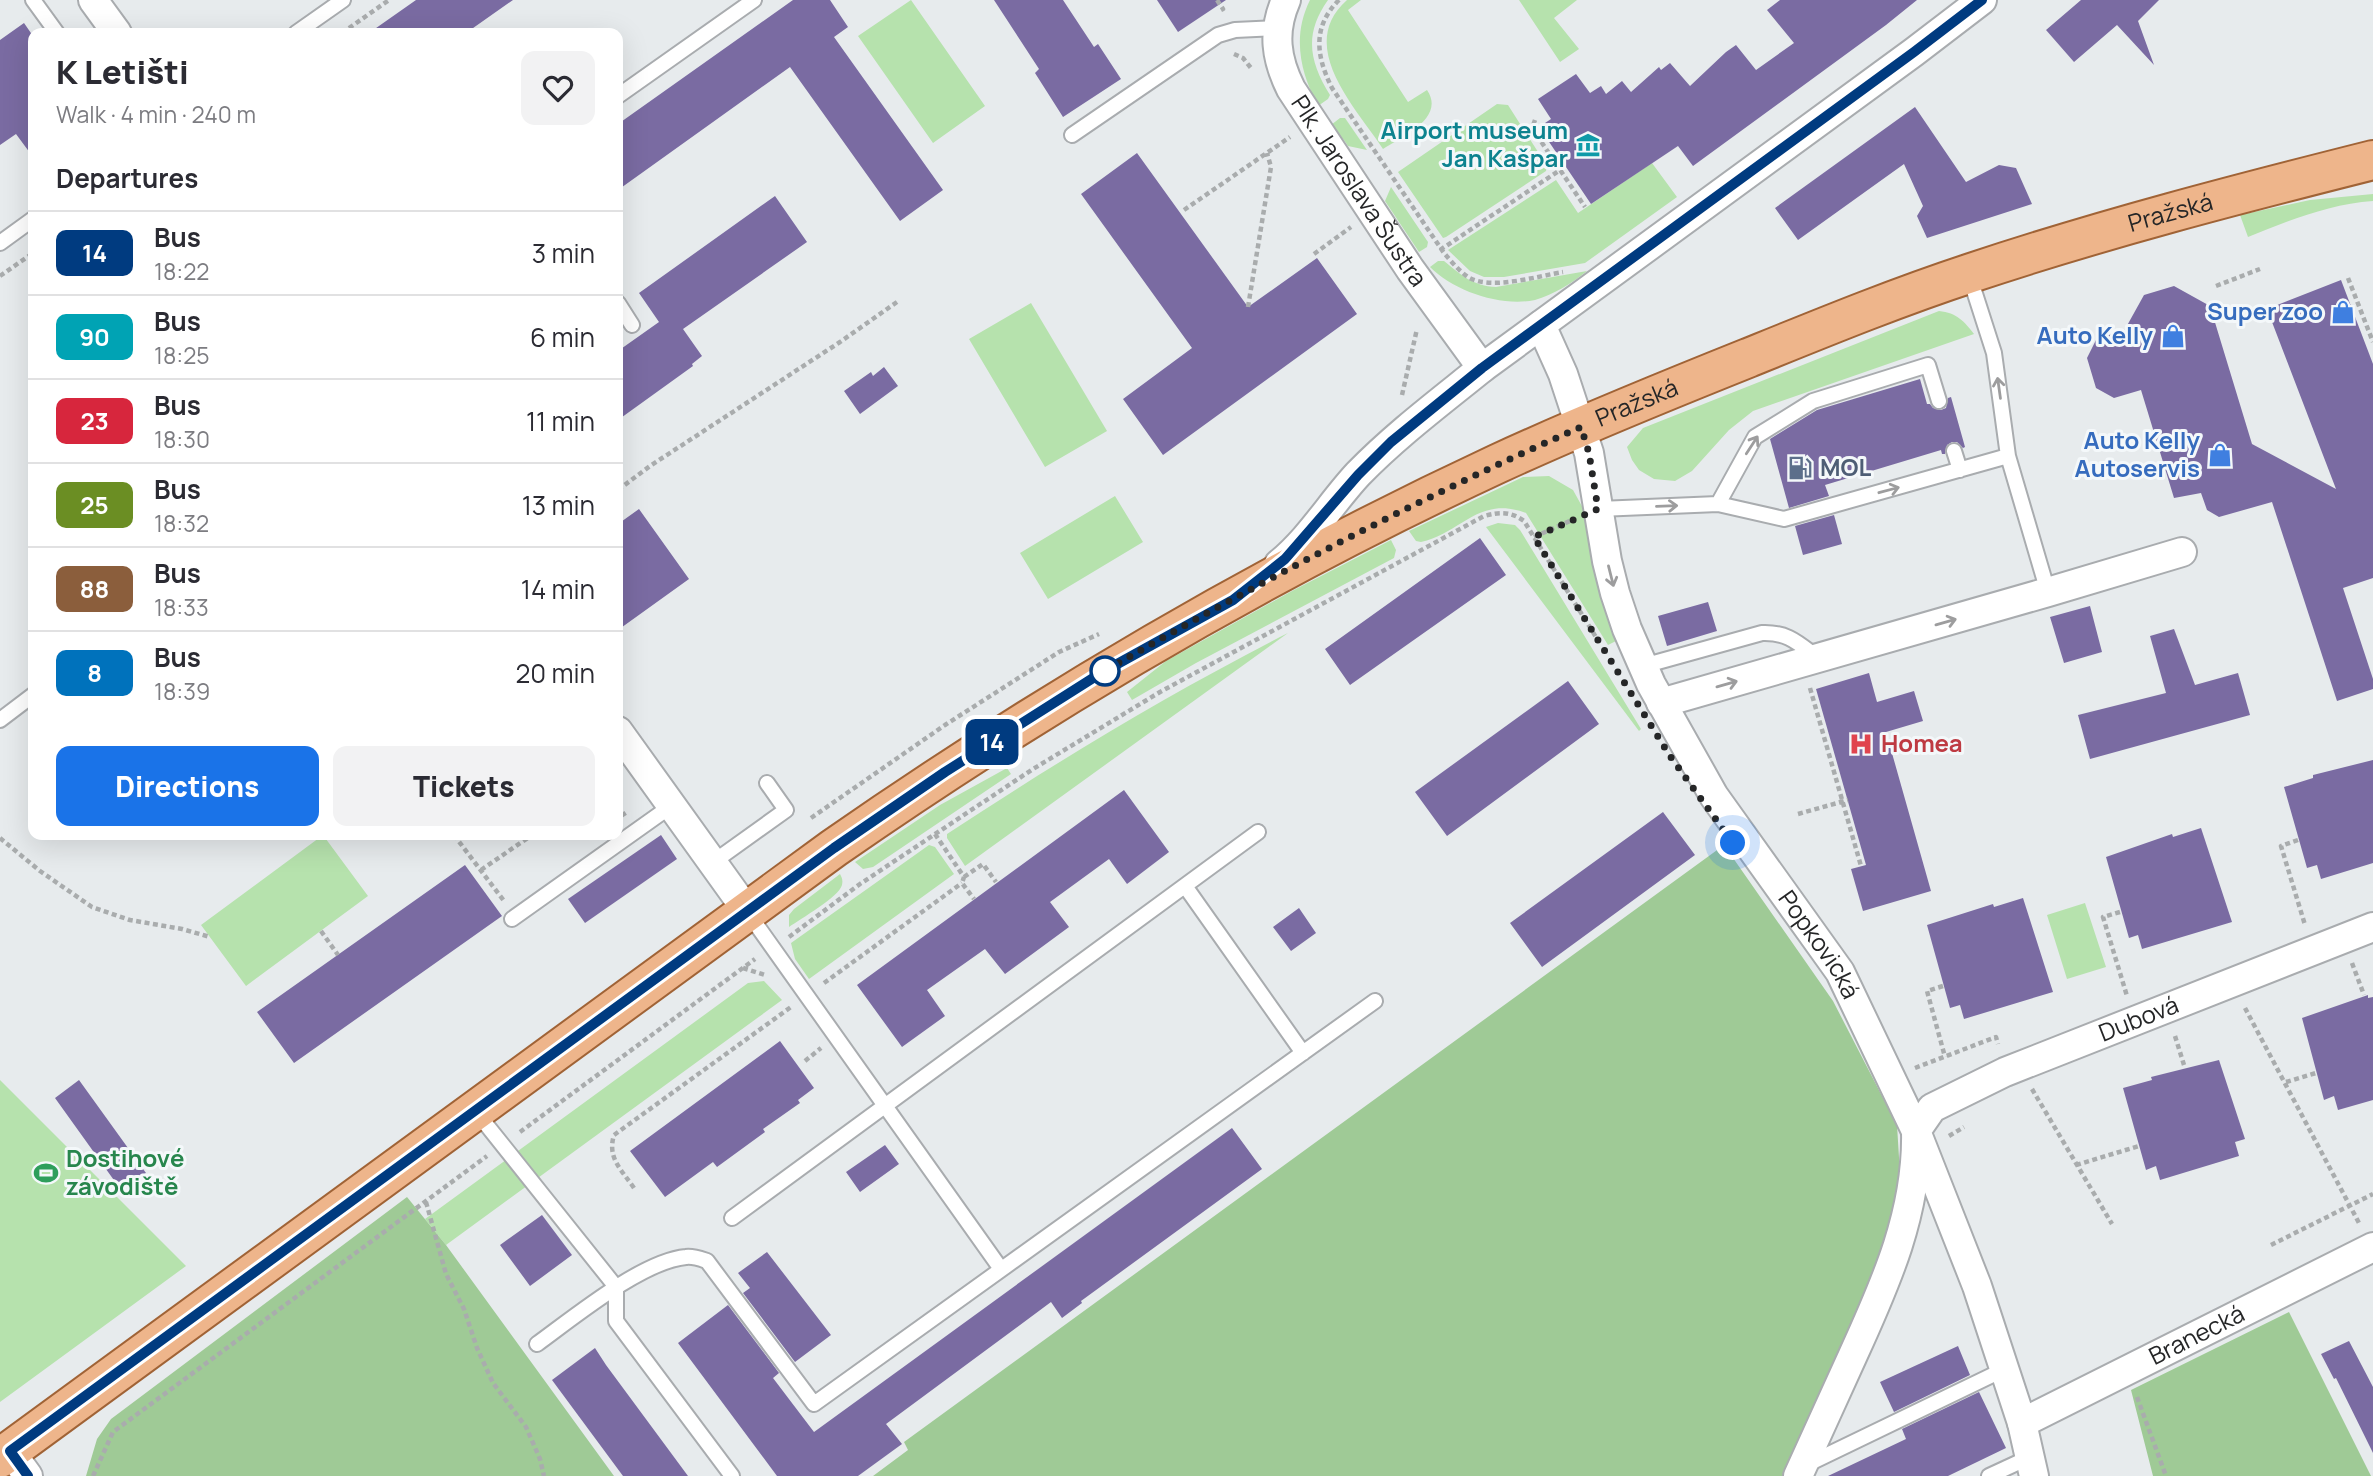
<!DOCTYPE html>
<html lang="en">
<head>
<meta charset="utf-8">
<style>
	body { margin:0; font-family:Manrope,sans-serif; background:#f2f2f3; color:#2b2b33; height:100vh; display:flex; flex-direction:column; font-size:26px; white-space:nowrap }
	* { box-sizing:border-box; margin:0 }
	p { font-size:23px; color:#7c7c81 }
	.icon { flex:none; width:38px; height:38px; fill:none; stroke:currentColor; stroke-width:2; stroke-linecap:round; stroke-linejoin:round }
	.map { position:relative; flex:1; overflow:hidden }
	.sheet { position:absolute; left:28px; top:28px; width:595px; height:812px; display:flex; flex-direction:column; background:#fff; border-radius:14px; box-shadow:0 7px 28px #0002 }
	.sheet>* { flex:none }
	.badge { padding:0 14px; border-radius:10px; font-size:24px; line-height:46px }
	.you { position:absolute; width:35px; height:35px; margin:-18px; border:5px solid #fff; border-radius:50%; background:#1a73e8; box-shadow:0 0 0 10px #1a73e833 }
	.map>.badge { position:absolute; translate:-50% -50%; box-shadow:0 0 0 4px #fff }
	h2 { padding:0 28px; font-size:26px; line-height:63px }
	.round { display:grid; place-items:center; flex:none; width:74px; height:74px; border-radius:14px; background:#f2f2f3 }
	.overview { display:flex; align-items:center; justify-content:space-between; height:119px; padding:0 28px }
	h1 { font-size:33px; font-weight:800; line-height:52px }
	.action { display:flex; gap:14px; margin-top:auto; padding:14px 28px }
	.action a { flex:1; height:80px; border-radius:14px; background:#1a73e8; color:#fff; font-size:28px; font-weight:800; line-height:80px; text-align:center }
	.action a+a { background:#f2f2f3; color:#2b2b33 }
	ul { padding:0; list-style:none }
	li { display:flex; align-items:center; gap:21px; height:84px; padding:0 28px; border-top:2px solid #e1e1e2 }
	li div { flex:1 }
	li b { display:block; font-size:26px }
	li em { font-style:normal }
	li .badge { min-width:77px; font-weight:700; text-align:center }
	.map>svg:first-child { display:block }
	.green { fill:#b6e2ad }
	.forest { fill:#9fca96 }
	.building { fill:#7a6ba2 }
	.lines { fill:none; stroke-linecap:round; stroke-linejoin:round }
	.lane-casing { stroke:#a9acaf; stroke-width:18 }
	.street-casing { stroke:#a9acaf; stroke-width:32 }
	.primary-casing { stroke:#a06336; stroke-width:42 }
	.path { stroke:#a9acad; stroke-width:4.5; stroke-dasharray:5 3.5; stroke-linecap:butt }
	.lane { stroke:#fff; stroke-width:14 }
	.street { stroke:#fff; stroke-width:28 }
	.primary { stroke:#eeb58b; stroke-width:38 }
	.oneway { stroke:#9d9d9e }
	.line-casing { stroke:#fff; stroke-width:16 }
	.line { stroke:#003b80; stroke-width:10 }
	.walk { stroke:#252627; stroke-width:7; stroke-dasharray:0 12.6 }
	.stop-dot { fill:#fff; stroke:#003b80; stroke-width:3.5 }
	.labels { text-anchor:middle; stroke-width:6; stroke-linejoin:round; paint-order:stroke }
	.culture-label { font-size:24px; font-weight:bold; fill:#0d838f; stroke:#f4f8fa; text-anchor:end }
	.street-label { font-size:24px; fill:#252627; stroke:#f4f8fa }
	.shop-label { font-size:24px; font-weight:bold; fill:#366cbe; stroke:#f4f8fa; text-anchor:end }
	.service-label { font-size:24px; font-weight:bold; fill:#4e5e75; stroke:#f4f8fa; text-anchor:start }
	.health-label { font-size:24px; font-weight:bold; fill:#be3a42; stroke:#f4f8fa; text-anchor:start }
	.leisure-label { font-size:24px; font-weight:bold; fill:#27864d; stroke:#f4f8fa; text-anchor:start }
</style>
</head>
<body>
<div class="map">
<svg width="2373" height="1476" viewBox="0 0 2373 1476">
	<rect width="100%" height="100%" fill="#e7ebed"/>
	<path class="green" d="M 911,0 L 985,106 L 933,143 L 858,36 Z
		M 1310,0 L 1328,0 C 1304,34 1309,61 1330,95 L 1328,99 L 1318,106 C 1300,72 1292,36 1310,0 Z
		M 1347,0 L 1361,0 L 1348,10 L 1408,102 L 1427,90 C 1446,118 1402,137 1383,149 C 1356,108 1295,46 1347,0 Z
		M 1519,0 L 1577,0 L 1554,18 L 1579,49 L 1560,62 Z
		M 1497,104 L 1508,105 L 1547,166 L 1546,171 L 1446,237 L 1443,238 L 1398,172 Z
		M 1340,118 L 1345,118 L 1367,150 L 1348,146 C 1343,138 1337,132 1331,125 Z
		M 1652,163 L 1677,197 L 1585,263 L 1504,277 L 1484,277 L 1470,271 L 1448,250 L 1556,180 L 1578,213 Z
		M 1391,187 L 1428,242 L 1427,247 L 1419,252 L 1385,201 Z
		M 2373,194 L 2373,201 C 2329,204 2288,221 2248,237 L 2240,215 L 2310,200 Z
		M 1438,261 L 1444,261 C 1461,275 1473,286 1496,287 L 1587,271 C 1572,283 1553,295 1535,300 C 1500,307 1454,291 1430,267 Z
		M 1031,303 L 1107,431 L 1045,467 L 969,339 Z
		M 1939,311 C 1957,313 1964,321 1974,334 L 1753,411 L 1729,430 L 1692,471 L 1675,481 L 1654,479 L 1639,470 L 1632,460 L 1627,447 L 1643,428 Z
		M 1549,476 L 1573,490 L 1583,508 L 1592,548 L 1622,638 L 1608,645 L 1526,513 C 1479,495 1461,533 1421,542 L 1416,541 L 1409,531 L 1523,477 Z
		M 1115,496 L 1143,542 L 1048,599 L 1020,553 Z
		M 1498,523 L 1515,525 L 1520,530 L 1641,729 L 1639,731 L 1486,527 Z
		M 1391,540 L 1396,550 L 1394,558 L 1196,663 L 1132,700 L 1127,692 L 1166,661 L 1292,591 Z
		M 1288,633 L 965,866 L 947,838 L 947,834 C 1058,761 1170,693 1288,633 Z
		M 1007,768 L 1011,774 L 873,867 L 863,869 L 855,862 L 940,805 Z
		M 323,835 L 368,896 L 246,986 L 201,925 Z
		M 929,845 L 935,847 L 954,874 L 809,979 L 795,959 L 791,943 Z
		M 840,874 C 842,878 843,880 842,885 C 839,897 800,919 789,927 L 789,915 L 794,909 Z
		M 2085,903 L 2106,967 L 2067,979 L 2047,915 Z
		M 764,981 L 782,1000 L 446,1245 L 425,1219 L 748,983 Z
		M 0,1080 L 186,1266 L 0,1402 Z"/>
	<path class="forest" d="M 1724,845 L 1833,1001 L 1897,1125 L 1901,1190 L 1877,1282 L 1792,1476 L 873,1476 L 908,1450 L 904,1442 Z
		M 407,1197 L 446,1245 L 614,1476 L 86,1476 L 97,1439 L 111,1419 Z
		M 2289,1312 L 2371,1476 L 2153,1476 L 2131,1390 Z"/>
	<path class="building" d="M 416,0 L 513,0 L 466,33 L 369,33 Z
		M 793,0 L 830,0 L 848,27 L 834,37 L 943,190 L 900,221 L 790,67 L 618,190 L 618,124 Z
		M 994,0 L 1063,0 L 1094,47 L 1098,44 L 1121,79 L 1063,117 L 1035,73 L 1039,69 Z
		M 1157,0 L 1226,0 L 1178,32 Z
		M 1780,0 L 1917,0 L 1886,25 L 1693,166 L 1678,146 L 1591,204 L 1539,127 L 1551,119 L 1538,99 L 1576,74 L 1590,93 L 1601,86 L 1606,94 L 1622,81 L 1631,92 L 1659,67 L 1661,70 L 1670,63 L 1690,86 L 1726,52 L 1736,45 L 1756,70 L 1794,43 L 1767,10 Z
		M 2081,0 L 2159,0 L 2138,21 L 2154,65 L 2117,25 L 2074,62 L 2046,30 Z
		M 24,23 L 33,36 L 33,157 L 16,134 L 0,145 L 0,40 Z
		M 1915,107 L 1966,182 L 1999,165 L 2016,168 L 2032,204 L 1927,238 L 1917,216 L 1923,206 L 1904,164 L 1798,240 L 1775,208 Z
		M 1137,153 L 1248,307 L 1317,258 L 1357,314 L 1163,455 L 1123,399 L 1192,348 L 1081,194 Z
		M 775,196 L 807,242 L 683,329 L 702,356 L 692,364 L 693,366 L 618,420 L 618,351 L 659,322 L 639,293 Z
		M 2341,280 L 2373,364 L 2373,578 L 2343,588 L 2373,679 L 2373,689 L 2337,701 L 2272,502 L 2219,517 L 2207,510 L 2201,493 L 2174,498 L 2141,390 L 2114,398 L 2096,388 L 2087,358 L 2097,338 L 2124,331 L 2144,295 L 2174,286 L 2210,306 L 2252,444 L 2336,489 L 2267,309 Z
		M 884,367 L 898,386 L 860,414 L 844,391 L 871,372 L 873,376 Z
		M 1920,379 L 1927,404 L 1930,404 L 1933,408 L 1941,410 L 1946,408 L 1948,398 L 1951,397 L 1965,447 L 1963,448 L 1957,442 L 1952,442 L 1947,445 L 1945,454 L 1942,454 L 1941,450 L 1825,485 L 1829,496 L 1789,508 L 1770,439 L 1817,410 Z
		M 639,509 L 689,579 L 618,630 L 618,524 Z
		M 1834,515 L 1842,544 L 1803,555 L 1795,526 Z
		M 1480,538 L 1506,575 L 1350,685 L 1325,649 Z
		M 1708,602 L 1717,631 L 1667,646 L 1658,616 Z
		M 2090,606 L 2102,652 L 2064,663 L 2050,617 Z
		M 2174,629 L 2195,685 L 2238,673 L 2250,715 L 2090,759 L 2078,715 L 2166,693 L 2150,636 Z
		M 1869,673 L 1877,702 L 1914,691 L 1923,721 L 1886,732 L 1931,891 L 1863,911 L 1851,869 L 1866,865 L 1816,689 Z
		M 1568,681 L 1599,724 L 1447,836 L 1415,792 Z
		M 2373,760 L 2373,863 L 2321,879 L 2317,865 L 2307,868 L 2284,787 L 2313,778 L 2313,775 Z
		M 1124,790 L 1169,852 L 1127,884 L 1109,859 L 1050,902 L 1069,927 L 1005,974 L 985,949 L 927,990 L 945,1016 L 902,1047 L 857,985 Z
		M 1663,812 L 1695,855 L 1542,967 L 1510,923 Z
		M 2201,828 L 2232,922 L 2142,949 L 2138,935 L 2129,938 L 2106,857 L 2172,834 L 2173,837 Z
		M 661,835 L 677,859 L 585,923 L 568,899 Z
		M 465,865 L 502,916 L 294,1063 L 257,1012 Z
		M 2023,898 L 2053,992 L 1964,1019 L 1960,1005 L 1950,1008 L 1927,925 L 1993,904 L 1994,907 Z
		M 1299,908 L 1316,933 L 1291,951 L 1273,927 Z
		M 2368,995 L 2368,998 L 2373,997 L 2373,1100 L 2338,1110 L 2334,1096 L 2324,1100 L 2302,1018 Z
		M 780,1041 L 814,1088 L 798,1100 L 800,1103 L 763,1129 L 765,1132 L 717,1167 L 713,1162 L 665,1197 L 630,1151 Z
		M 2219,1060 L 2245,1139 L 2235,1142 L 2239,1156 L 2160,1180 L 2156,1166 L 2146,1170 L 2123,1088 L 2152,1080 L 2151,1077 Z
		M 79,1080 L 146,1173 L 121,1190 L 55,1098 Z
		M 1232,1128 L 1262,1169 L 1081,1301 L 1082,1303 L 1062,1318 L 1051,1302 L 886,1424 L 902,1444 L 858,1476 L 777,1476 L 678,1343 L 728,1305 L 779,1373 L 773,1378 L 814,1432 Z
		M 885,1145 L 899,1164 L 860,1192 L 846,1172 Z
		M 542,1215 L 572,1255 L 530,1286 L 500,1245 Z
		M 767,1252 L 831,1335 L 795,1362 L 743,1293 L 750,1288 L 738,1273 Z
		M 2349,1341 L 2373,1387 L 2373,1453 L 2336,1378 L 2334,1379 L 2321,1354 Z
		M 1958,1346 L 1970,1375 L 1894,1412 L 1880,1382 Z
		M 595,1348 L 606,1365 L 688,1476 L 623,1476 L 552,1380 Z
		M 1979,1392 L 2006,1448 L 1948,1476 L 1828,1476 L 1906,1439 L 1902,1429 Z"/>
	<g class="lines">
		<g class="lane-casing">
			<path id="lane" d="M 33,0 L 57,33
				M 296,33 L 343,0
				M 618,96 L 754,0
				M 1072,135 L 1218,35 L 1235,30 L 1277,28
				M 0,243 L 33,219
				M 1969,275 L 1994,353 L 2008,456 L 2048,592
				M 618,303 L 632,325
				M 1954,451 L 1960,470
				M 1718,504 L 1755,437 L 1813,401 L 1928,365 L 1939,401
				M 1599,509 L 1718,504 L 1784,519 L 2008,456
				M 1643,666 L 1762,633 C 1788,632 1798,643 1818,658
				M 0,720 L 33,695
				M 712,863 L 786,810 L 767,783
				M 1185,886 L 1303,1053
				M 748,913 L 1001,1269
				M 512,919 L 671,806
				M 477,1113 L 616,1287 L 616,1321 L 732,1476
				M 732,1218 L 1258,832
				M 537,1344 C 573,1318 642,1261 686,1257 C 693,1256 701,1259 707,1261 L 814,1404 L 1375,1001
				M 1804,1466 L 2005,1369
				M 1989,1476 L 2030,1457"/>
		</g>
		<g class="street-casing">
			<g id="street">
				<path d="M 93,0 L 117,33"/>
				<path id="s1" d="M 1286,0 C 1272,32 1276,59 1291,89 L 1410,269 L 1482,368"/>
				<path id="s2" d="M 1541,325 L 1563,374 L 1589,453 L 1607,561 L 1615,593 L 1627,629 L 1651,684 L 1714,796 L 1840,972 L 1916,1131 C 1918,1211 1886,1283 1853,1355 C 1835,1395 1816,1436 1798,1476"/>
				<path d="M 1279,564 C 1310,539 1331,503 1358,474 C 1396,435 1440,402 1482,368 L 1914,52 L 1982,0"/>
				<path d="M 1661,703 L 2048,592 L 2182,552"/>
				<path d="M 618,731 L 748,912"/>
				<path id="s3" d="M 2022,1423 L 1977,1286 L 1916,1131 L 1932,1108 L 2005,1072 L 2373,927"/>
				<path d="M 10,1451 L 28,1476"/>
				<path id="s4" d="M 2034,1476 L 2022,1423 L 2373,1247"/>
			</g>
		</g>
		<g class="primary-casing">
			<g id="primary">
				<path id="s5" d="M 0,1458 L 834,848 C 1044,702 1265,572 1497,464 C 1579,426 1663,392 1748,358 C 1822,328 1895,298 1971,273 C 2103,229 2238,194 2373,160"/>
			</g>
		</g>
		<path class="path" d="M 1217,0 L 1223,9 L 1221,10
			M 1339,0 C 1312,27 1316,56 1332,88 L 1444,253 C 1451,261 1459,271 1468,277 C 1490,291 1538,276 1563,272
			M 342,33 L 389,0
			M 1234,54 L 1243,58 L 1251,68
			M 1535,120 L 1532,128 L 1585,207
			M 1184,210 L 1290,137
			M 1440,250 L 1560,170
			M 1314,254 L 1351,227
			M 0,276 L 33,253
			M 2348,278 L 2373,342
			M 2216,286 L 2260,269
			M 1248,307 L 1271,167 L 1267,153
			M 1402,395 L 1417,329
			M 618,490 L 650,466 L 840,342 L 897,302
			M 1534,537 L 1572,520
			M 1810,688 L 1861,866
			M 618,805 L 625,816
			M 1798,814 L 1848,800
			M 811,818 L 945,725 L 1059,652 L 1099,634
			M 935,834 L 964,877 L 962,883 L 974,899
			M 454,835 L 504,901
			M 0,838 L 40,871 L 92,907 L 130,920 L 182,929 L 210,937
			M 2298,840 L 2281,846 L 2305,925
			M 481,870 L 532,835
			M 964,877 L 983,864 L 996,882
			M 2120,912 L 2103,917 L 2127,996
			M 321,931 L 338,955
			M 789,937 L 860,884 L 1033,769 L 1160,692 L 1484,516 C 1500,512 1510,511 1524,521 L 1599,642
			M 2352,963 L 2364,995
			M 743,968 L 765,975
			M 824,983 L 962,883
			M 1943,986 L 1927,991 L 1945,1057
			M 2245,1008 L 2359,1223
			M 2175,1036 L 2184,1065
			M 805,1061 L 821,1048
			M 1915,1068 L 1996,1037 L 1998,1044
			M 2286,1082 L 2316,1073
			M 2032,1089 L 2112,1224
			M 520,1132 L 755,959
			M 1949,1136 L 1964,1127
			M 2076,1165 L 2139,1146
			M 634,1188 C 621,1169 607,1158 614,1135 L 791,1007
			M 426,1202 L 446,1274 L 464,1309 L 477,1348 L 493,1383 L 526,1427 L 540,1459 L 544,1476
			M 2271,1245 L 2373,1194
			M 2137,1397 L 2166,1476
			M 93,1476 L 113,1432 L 487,1156"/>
		<use href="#lane" class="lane"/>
		<use href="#street" class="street"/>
		<use href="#primary" class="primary"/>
	</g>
	<defs><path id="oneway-shaft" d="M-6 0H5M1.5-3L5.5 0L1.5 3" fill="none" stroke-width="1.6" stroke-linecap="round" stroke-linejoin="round" transform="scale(1.75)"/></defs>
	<g class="oneway">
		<use href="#oneway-shaft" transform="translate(1999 388) rotate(-98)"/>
		<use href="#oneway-shaft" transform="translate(1752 445) rotate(-57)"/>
		<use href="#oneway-shaft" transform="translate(1889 490) rotate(-15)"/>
		<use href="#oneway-shaft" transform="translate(1667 506) rotate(-2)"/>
		<use href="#oneway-shaft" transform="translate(1611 576) rotate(76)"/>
		<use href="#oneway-shaft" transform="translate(1946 622) rotate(-16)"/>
		<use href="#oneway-shaft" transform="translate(1727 684) rotate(-16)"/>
	</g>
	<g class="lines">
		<g class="line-casing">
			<path id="line" d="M 28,1476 L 10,1451 L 834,848 L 945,772 L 1101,673 L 1233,600 L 1285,559 L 1358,475 L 1391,442 L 1482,368 L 1914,52 L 1982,0"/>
		</g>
		<use href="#line" class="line"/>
		<path class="walk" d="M 1105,671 L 1101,673 C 1257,583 1417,499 1581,427 L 1589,453 L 1598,509 L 1534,537 L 1670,756 L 1733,843"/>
	</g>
	<defs>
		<g id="museum-bare" transform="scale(1.89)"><path d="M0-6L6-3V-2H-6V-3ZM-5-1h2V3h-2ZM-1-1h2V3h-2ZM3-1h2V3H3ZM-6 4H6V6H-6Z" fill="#0f9aa8" stroke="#f4f8fa" stroke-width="2.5" paint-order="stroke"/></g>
		<g id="shop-bare" transform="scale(1.89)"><path d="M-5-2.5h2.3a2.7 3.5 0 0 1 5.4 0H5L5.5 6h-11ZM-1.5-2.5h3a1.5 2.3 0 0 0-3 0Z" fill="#3f7fe0" stroke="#f4f8fa" stroke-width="2.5" paint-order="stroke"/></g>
		<g id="fuel-bare" transform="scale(1.89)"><path d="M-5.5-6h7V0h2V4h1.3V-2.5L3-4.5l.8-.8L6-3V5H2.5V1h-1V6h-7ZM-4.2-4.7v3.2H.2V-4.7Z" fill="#5c6f8a" stroke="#f4f8fa" stroke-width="2.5" paint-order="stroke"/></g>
		<g id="hospital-bare" transform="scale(1.89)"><path d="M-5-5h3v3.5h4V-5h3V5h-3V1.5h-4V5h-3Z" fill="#e0444e" stroke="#f4f8fa" stroke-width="2.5" paint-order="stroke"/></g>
		<g id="stadium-bare" transform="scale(1.89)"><path d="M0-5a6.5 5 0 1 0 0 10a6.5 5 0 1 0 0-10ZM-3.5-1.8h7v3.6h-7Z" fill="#2e9e5b" stroke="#f4f8fa" stroke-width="2.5" paint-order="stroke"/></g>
	</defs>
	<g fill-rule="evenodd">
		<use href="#museum-bare" x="1588" y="145"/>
		<use href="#shop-bare" x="2343" y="312"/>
		<use href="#shop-bare" x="2173" y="336"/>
		<use href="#shop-bare" x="2220" y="455"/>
		<use href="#fuel-bare" x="1800" y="468"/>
		<use href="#hospital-bare" x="1861" y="744"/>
		<use href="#stadium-bare" x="46" y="1173"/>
	</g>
	<circle class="stop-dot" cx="1105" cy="671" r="14"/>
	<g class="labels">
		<g class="culture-label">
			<text x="1568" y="139">Airport museum<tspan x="1568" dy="28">Jan Kašpar</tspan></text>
		</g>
		<g class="street-label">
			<text dy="8" stroke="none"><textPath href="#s1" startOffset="215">Plk. Jaroslava Šustra</textPath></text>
			<text dy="8" stroke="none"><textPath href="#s5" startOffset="2520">Pražská</textPath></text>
			<text dy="8" stroke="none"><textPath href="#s5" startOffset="1953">Pražská</textPath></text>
			<text dy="8" stroke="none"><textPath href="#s2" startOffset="688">Popkovická</textPath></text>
			<text dy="8" stroke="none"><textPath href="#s3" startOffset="564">Dubová</textPath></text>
			<text dy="8" stroke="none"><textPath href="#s4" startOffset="250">Branecká</textPath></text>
		</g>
		<g class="shop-label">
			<text x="2323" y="320">Super zoo</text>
			<text x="2153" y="344">Auto Kelly</text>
			<text x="2200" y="449">Auto Kelly<tspan x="2200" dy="28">Autoservis</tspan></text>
		</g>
		<g class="service-label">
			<text x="1820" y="476">MOL</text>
		</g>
		<g class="health-label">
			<text x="1881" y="752">Homea</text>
		</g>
		<g class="leisure-label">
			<text x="66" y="1167">Dostihové<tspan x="66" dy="28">závodiště</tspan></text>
		</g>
	</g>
</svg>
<div class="you" style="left:1733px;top:843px"></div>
<b class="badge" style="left:992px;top:742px;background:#003b80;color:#fff">14</b>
<section class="sheet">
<div class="overview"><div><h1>K Letišti</h1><p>Walk · 4 min · 240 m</p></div><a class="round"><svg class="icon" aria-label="heart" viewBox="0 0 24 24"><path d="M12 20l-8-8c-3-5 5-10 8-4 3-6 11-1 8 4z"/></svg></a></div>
<h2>Departures</h2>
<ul>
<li><span class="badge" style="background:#003b80;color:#fff">14</span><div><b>Bus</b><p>18:22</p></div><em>3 min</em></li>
<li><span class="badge" style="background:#00a3b4;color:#fff">90</span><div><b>Bus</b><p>18:25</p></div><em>6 min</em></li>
<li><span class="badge" style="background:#d7263d;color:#fff">23</span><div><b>Bus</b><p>18:30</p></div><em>11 min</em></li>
<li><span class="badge" style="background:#6b8e23;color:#fff">25</span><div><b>Bus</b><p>18:32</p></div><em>13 min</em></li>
<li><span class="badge" style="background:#8b5e3c;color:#fff">88</span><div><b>Bus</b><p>18:33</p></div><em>14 min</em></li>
<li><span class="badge" style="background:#0072bc;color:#fff">8</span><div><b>Bus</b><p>18:39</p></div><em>20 min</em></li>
</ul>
<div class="action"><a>Directions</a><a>Tickets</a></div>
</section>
</div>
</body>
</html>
